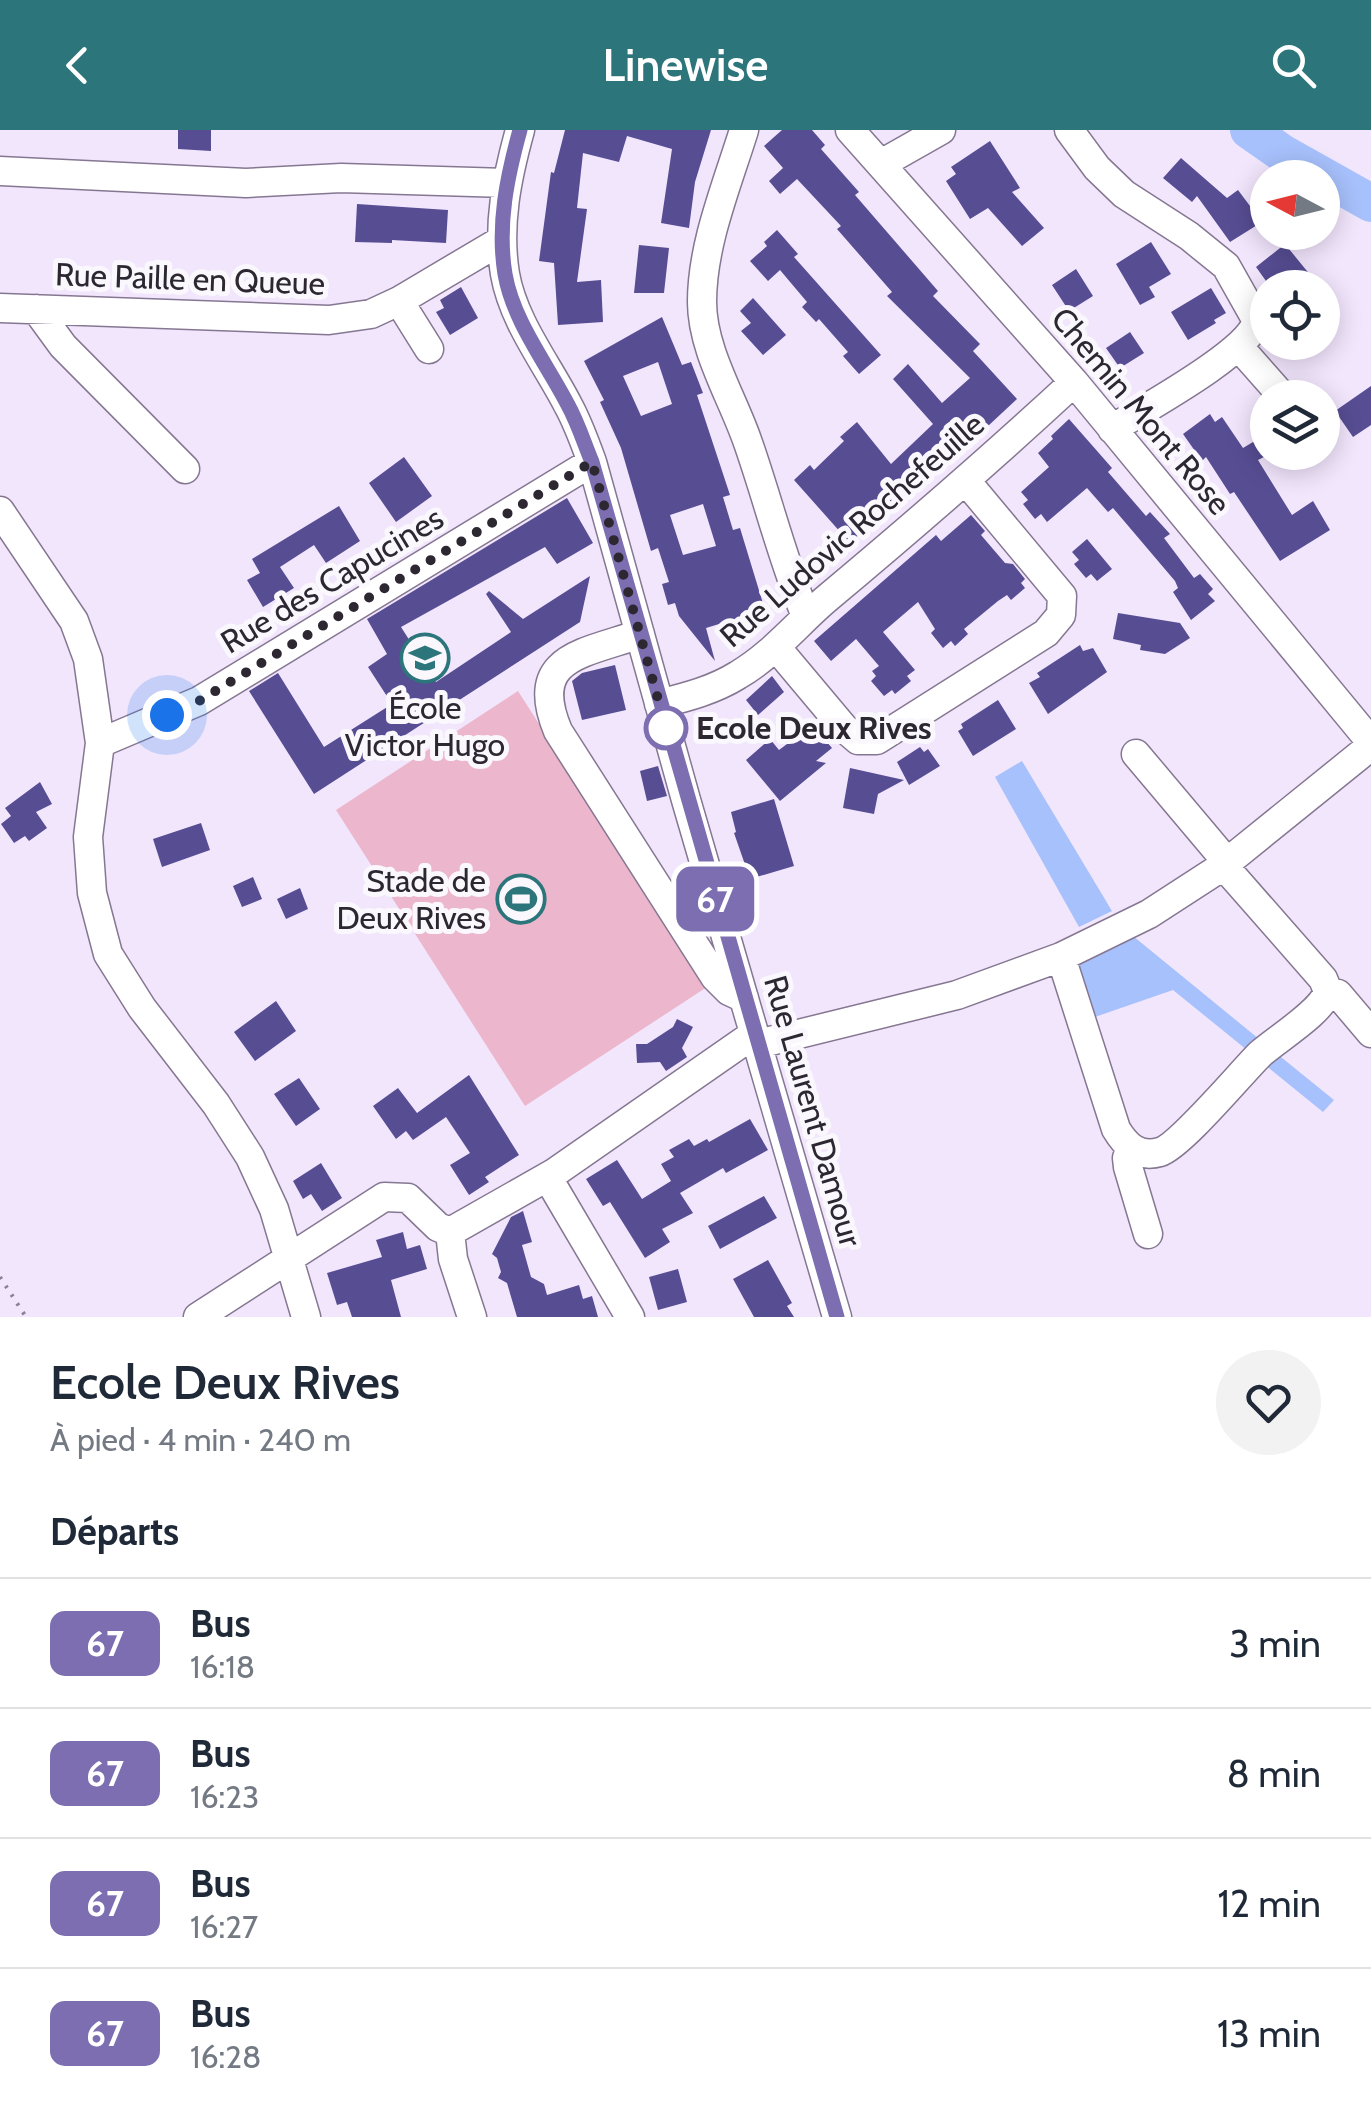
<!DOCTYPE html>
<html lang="fr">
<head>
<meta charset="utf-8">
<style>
	body { margin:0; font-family:Cabin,sans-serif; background:#f2f2f3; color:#1f2937; height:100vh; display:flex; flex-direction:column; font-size:38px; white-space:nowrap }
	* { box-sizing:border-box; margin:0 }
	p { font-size:32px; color:#747a83 }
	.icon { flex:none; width:55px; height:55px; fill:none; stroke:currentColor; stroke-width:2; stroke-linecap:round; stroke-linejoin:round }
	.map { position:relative; height:1187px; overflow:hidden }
	.panel { display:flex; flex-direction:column; background:#fff; flex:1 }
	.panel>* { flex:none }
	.badge { padding:0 20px; border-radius:15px; font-size:35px; line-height:65px }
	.needle { width:65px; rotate:277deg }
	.controls { position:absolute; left:1250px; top:30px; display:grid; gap:20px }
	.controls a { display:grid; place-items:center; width:90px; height:90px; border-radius:50%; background:#fff; box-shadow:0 5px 25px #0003; font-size:50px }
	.you { position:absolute; width:50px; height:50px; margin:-25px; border:8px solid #fff; border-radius:50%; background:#1a73e8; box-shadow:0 0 0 15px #1a73e833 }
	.map>.badge { position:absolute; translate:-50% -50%; box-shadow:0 0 0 5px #fff }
	h2 { padding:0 50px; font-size:38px; line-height:90px }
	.round { display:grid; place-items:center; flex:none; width:105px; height:105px; border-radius:52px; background:#f2f2f3 }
	.summary { display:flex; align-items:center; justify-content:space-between; height:170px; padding:0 50px }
	h1 { font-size:48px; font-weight:600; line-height:75px }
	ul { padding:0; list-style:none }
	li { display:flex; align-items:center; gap:30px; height:130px; padding:0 50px; border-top:2px solid #e0e1e3 }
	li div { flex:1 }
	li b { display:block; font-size:38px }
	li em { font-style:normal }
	li .badge { min-width:110px; font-weight:700; text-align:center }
	header { display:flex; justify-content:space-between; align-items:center; height:130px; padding:0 50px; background:#2c757b; color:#fff; font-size:45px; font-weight:600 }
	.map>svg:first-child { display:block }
	.green { fill:#ecb6cc }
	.water { fill:#a7c1fc }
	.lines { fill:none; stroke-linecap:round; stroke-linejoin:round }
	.river { stroke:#a7c1fc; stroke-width:38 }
	.building { fill:#574d93; fill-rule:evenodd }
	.minor-casing { stroke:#857791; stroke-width:31 }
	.path { stroke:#8a8191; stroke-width:4; stroke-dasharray:2.5 8; stroke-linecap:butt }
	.minor { stroke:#fff; stroke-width:28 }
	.line-casing { stroke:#fff; stroke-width:22 }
	.line { stroke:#7c6eb0; stroke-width:15 }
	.walk { stroke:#2d2732; stroke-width:10; stroke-dasharray:0 18 }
	.stop-dot { fill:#fff; stroke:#7c6eb0; stroke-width:5 }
	.labels { text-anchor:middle; stroke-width:10; stroke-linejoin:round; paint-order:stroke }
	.street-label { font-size:32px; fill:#2d2732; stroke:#faf7fd }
	.poi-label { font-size:32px; fill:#2d2732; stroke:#faf7fd }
	.stop-label { font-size:32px; font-weight:bold; fill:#2d2732; stroke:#faf7fd; text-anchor:start }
</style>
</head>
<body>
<header><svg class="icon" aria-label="back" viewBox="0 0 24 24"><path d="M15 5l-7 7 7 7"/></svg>Linewise<svg class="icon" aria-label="search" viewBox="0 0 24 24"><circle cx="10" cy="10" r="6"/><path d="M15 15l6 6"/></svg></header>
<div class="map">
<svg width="1371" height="1187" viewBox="0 0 1371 1187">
	<rect width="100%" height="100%" fill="#f2e6fd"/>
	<path class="green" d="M 518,561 L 707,857 L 525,976 L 336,680 Z"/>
	<path class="water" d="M 1022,631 L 1112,781 L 1079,797 L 995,647 Z
		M 1133,806 L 1259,909 L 1247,920 L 1173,860 L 1092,888 L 1076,840 L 1079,834 Z
		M 1276,923 L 1334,970 L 1323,982 L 1264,934 Z"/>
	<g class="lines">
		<path class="river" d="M 1249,0 L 1282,23 L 1371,73"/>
	</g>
	<path class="building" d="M 178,0 L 211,0 L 211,21 L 178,19 Z
		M 565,0 L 711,0 L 695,52 L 689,98 L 661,93 L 672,19 L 627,6 L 619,32 L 583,23 L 577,78 L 587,79 L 577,152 L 601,150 L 603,192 L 558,195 L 554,133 L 539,131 L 551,42 L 554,43 Z
		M 782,0 L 812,0 L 825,15 L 821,19 L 859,62 L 855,65 L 938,161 L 933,166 L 980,214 L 973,221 L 1017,269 L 988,296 L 985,293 L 952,324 L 946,318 L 910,352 L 912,355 L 850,413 L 794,350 L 810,335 L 814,340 L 844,311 L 840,307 L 857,292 L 891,334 L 933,294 L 893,249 L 908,234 L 942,273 L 970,248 L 887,166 L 892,162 L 837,99 L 841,96 L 797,49 L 780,64 L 769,51 L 783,38 L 764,16 Z
		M 990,11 L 1020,58 L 1012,62 L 1044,98 L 1022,116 L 988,78 L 970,89 L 946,51 L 956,44 L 951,37 Z
		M 1181,28 L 1227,68 L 1238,60 L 1262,92 L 1230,112 L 1197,66 L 1192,72 L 1163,48 Z
		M 357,74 L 448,80 L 446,113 L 392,110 L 392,113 L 355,112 Z
		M 777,100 L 798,124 L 794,127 L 881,225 L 859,244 L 843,226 L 848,222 L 819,189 L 816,192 L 802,177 L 807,172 L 780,140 L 768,151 L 750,131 L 767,116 L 764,112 Z
		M 1151,112 L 1171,144 L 1149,157 L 1155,167 L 1140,175 L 1116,134 Z
		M 1285,114 L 1311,146 L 1295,158 L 1271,158 L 1256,137 Z
		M 639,115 L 669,118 L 664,163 L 634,163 Z
		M 1076,139 L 1093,166 L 1069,181 L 1052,155 Z
		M 461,157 L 478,188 L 450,205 L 436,182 L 444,178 L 440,170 Z
		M 1211,158 L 1226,183 L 1214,190 L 1216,193 L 1188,210 L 1171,182 Z
		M 753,168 L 786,205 L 763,225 L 741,201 L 751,193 L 740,181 Z
		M 662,187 L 682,235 L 691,232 L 703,263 L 697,265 L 730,365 L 723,367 L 733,400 L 740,398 L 765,480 L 706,498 L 715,531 L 679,486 L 675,473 L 668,475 L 662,454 L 669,452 L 658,418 L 651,421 L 621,318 L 600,272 L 604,270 L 584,231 ZM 658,232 L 672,274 L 641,286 L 623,246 ZM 703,374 L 716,416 L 683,425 L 670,385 Z
		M 1130,202 L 1144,223 L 1120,238 L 1106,218 Z
		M 1371,256 L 1371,295 L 1353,307 L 1335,281 Z
		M 1210,284 L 1215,292 L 1222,287 L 1243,318 L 1268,303 L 1268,325 L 1258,330 L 1292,385 L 1313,371 L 1330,400 L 1280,431 L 1234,362 L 1230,364 L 1206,327 L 1202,331 L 1183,304 Z
		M 1069,289 L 1112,338 L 1108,342 L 1146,386 L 1150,382 L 1170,404 L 1164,408 L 1194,448 L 1200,444 L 1213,459 L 1208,464 L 1215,471 L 1191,490 L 1173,462 L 1178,458 L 1175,451 L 1113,378 L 1108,382 L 1087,358 L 1047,392 L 1041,384 L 1035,389 L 1023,374 L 1028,370 L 1021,362 L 1049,337 L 1038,323 L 1053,309 L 1051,306 Z
		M 404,327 L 432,366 L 396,392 L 369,353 Z
		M 567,368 L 593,413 L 557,434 L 545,417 L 401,497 L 436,552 L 511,502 L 486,464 L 489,461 L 523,489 L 590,446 L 580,492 L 314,664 L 249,561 L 278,543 L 324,617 L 392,574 L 368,537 L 387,524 L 367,489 Z
		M 339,376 L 360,411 L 326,433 L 314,415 L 280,437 L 294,458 L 263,477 L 247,450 L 260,443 L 252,429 Z
		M 971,385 L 985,401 L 981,405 L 1005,433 L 1013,434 L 1025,449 L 1021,453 L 1025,458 L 1011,470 L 1007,465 L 998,471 L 964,499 L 968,504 L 955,516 L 951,511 L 943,518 L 931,503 L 935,499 L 918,472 L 883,502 L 915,540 L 907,546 L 911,551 L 895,564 L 892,560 L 884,566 L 871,551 L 876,546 L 872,541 L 879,536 L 856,509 L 831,531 L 814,511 L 936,405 L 941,411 Z
		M 1087,409 L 1112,439 L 1097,451 L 1091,444 L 1086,448 L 1074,434 L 1079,430 L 1072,422 Z
		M 1118,483 L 1180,493 L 1190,508 L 1165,524 L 1140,520 L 1141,515 L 1113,509 Z
		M 1080,515 L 1083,521 L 1093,518 L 1107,542 L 1048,584 L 1029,553 L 1040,547 L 1037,543 Z
		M 615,535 L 626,580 L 582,590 L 572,551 L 582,543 Z
		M 772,546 L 784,562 L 758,585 L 746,570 Z
		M 998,570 L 1016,599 L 973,626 L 958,601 L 963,598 L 961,594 Z
		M 807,599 L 814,607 L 819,603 L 832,618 L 816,631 L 826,633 L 780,671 L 746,630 L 770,609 L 779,620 Z
		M 920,617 L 924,622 L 928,619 L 940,636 L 909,655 L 897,632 Z
		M 658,636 L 667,666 L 647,671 L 640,641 Z
		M 850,638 L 904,650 L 878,664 L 874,684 L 843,678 Z
		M 40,652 L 52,674 L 36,682 L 47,698 L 29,711 L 25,706 L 14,713 L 1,694 L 11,686 L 5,678 Z
		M 774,669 L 794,736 L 750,749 L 734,703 L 736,702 L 731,682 Z
		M 201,693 L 210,720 L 162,737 L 153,709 Z
		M 253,747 L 262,769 L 242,777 L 233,756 Z
		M 300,758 L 308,779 L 286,789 L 277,769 Z
		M 276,871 L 296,901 L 255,931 L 234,902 Z
		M 677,889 L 693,897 L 682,918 L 687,927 L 666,941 L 660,932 L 637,933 L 636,914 L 647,914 L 673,897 Z
		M 469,945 L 519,1025 L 485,1047 L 489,1052 L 469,1065 L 450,1035 L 470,1023 L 446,987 L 413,1010 L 406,1001 L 396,1009 L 373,976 L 398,958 L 417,983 Z
		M 299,948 L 320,979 L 296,996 L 274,964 Z
		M 750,989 L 768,1020 L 726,1043 L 723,1038 L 680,1063 L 693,1083 L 662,1099 L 670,1112 L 645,1128 L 610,1072 L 603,1076 L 586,1049 L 617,1030 L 642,1069 L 671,1051 L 661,1034 L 674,1027 L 669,1020 L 689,1009 L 694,1016 L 707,1009 L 709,1012 Z
		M 321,1033 L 342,1068 L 322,1081 L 311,1064 L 303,1069 L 293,1051 Z
		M 764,1066 L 777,1088 L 720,1119 L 708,1096 Z
		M 523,1081 L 532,1112 L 522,1115 L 531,1147 L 544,1154 L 547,1165 L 579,1155 L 583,1169 L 592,1166 L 598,1187 L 517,1187 L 507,1153 L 498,1148 L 501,1142 L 497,1128 L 492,1124 L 511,1087 Z
		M 403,1102 L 407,1119 L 420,1115 L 427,1139 L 391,1150 L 401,1187 L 352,1187 L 347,1172 L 337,1175 L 327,1143 L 382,1127 L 376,1110 Z
		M 768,1130 L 792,1173 L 787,1176 L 794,1187 L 754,1187 L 733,1149 Z
		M 678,1139 L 687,1172 L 658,1180 L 649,1147 Z"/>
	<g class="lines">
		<g class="minor-casing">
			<path id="minor" d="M 520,0 C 507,47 497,95 505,144 C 513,191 547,234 568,275 C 578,293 585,313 592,332 L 686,670 L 837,1187
				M 744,0 C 727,55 702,114 702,172 C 702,219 732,267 747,310 C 768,369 782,429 806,486
				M 850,0 L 1074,252 L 1371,612
				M 1069,0 L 1097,38 L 1124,64 L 1189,106 L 1226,136 L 1257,191 C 1248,223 1144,279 1112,299
				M 881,34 L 941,0
				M 0,41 L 246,53 L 341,48 L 506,53
				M 399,171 L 429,219
				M 0,178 L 329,190 L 371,184 L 399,171 L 502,110
				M 36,179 L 63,216 L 185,339
				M 1239,217 L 1284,268
				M 0,381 L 74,491 L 88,529 L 100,613 L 88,707 L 92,763 L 108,824 L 142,878 L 216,974 L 250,1027 L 274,1079 L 306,1187
				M 640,504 C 582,524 527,527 558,601 L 715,847 L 729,861 L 744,868
				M 776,517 L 844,598 L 858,610 L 877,610 L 1046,503 L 1061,485 L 1062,466 L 966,351
				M 659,574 C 687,567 714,560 738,545 C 772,525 796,495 825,470 C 910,399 993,327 1074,252
				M 100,613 L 199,571 L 592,332
				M 1136,624 L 1227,732
				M 1223,735 L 1323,849 L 1328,861 L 1338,864 L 1371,903
				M 1061,827 L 1116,999 C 1126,1016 1139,1028 1160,1022 C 1180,1016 1241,943 1260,924 C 1278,908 1322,882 1328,861
				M 758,914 L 957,865 L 1061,827 L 1149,784 L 1220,738 L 1371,616
				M 1131,1018 L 1127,1028 L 1128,1037 L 1148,1104
				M 548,1048 L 630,1187
				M 450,1102 L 453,1129 L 472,1187
				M 198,1187 L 384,1067 L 408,1068 L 438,1097 L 450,1102 L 554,1043 L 754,904"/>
		</g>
		<path class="path" d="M 0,1147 L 26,1187"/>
		<use href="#minor" class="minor"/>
	</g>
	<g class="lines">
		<g class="line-casing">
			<path id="line" d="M 520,0 C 507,47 497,95 505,144 C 513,191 547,234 568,275 C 578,293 584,313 592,332 L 837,1187"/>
		</g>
		<use href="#line" class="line"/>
		<path class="walk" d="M 167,585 L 199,571 L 592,332 L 666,598"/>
	</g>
	<defs>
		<g id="school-ring" transform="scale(2.5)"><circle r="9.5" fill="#faf7fd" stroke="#2c757b" stroke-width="1.5"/><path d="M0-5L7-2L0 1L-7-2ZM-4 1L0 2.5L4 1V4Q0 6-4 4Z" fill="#2c757b"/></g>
		<g id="stadium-ring" transform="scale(2.5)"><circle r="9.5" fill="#faf7fd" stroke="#2c757b" stroke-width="1.5"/><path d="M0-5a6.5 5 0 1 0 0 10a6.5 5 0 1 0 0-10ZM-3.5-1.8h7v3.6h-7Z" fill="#2c757b"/></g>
	</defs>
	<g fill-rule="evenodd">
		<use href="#school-ring" x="425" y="528"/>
		<use href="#stadium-ring" x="521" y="769"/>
	</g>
	<circle class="stop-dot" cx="666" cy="598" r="20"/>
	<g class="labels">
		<g class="street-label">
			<text transform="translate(190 149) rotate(2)" y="11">Rue Paille en Queue</text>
			<text transform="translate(1141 281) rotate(50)" y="11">Chemin Mont Rose</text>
			<text transform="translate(852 400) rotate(-41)" y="11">Rue Ludovic Rochefeuille</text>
			<text transform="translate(332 450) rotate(-31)" y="11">Rue des Capucines</text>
			<text transform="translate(813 981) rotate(74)" y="11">Rue Laurent Damour</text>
		</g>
		<g class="poi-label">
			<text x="425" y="589">École<tspan x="425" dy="37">Victor Hugo</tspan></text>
			<text x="486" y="762" text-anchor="end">Stade de<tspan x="486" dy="37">Deux Rives</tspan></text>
		</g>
		<g class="stop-label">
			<text x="696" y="609">Ecole Deux Rives</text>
		</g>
	</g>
</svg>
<div class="controls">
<a><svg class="needle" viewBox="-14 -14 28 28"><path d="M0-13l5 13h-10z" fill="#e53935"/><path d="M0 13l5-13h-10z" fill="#747a83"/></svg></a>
<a><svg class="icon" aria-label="locate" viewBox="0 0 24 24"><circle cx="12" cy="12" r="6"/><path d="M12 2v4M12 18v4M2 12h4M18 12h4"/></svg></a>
<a><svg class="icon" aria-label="layers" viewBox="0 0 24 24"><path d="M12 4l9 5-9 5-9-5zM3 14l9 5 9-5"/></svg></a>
</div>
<div class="you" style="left:167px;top:585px"></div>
<b class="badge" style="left:715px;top:769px;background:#7c6eb0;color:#fff">67</b>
</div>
<section class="panel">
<div class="summary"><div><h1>Ecole Deux Rives</h1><p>À pied · 4 min · 240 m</p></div><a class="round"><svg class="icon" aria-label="heart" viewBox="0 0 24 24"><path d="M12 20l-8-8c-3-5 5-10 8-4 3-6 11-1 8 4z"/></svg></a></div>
<h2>Départs</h2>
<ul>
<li><span class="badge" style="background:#7c6eb0;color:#fff">67</span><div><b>Bus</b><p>16:18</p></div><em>3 min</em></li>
<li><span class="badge" style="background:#7c6eb0;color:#fff">67</span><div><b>Bus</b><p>16:23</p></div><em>8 min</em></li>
<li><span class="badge" style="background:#7c6eb0;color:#fff">67</span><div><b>Bus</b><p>16:27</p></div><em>12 min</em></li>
<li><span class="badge" style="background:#7c6eb0;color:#fff">67</span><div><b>Bus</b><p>16:28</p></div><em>13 min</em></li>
</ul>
</section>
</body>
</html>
